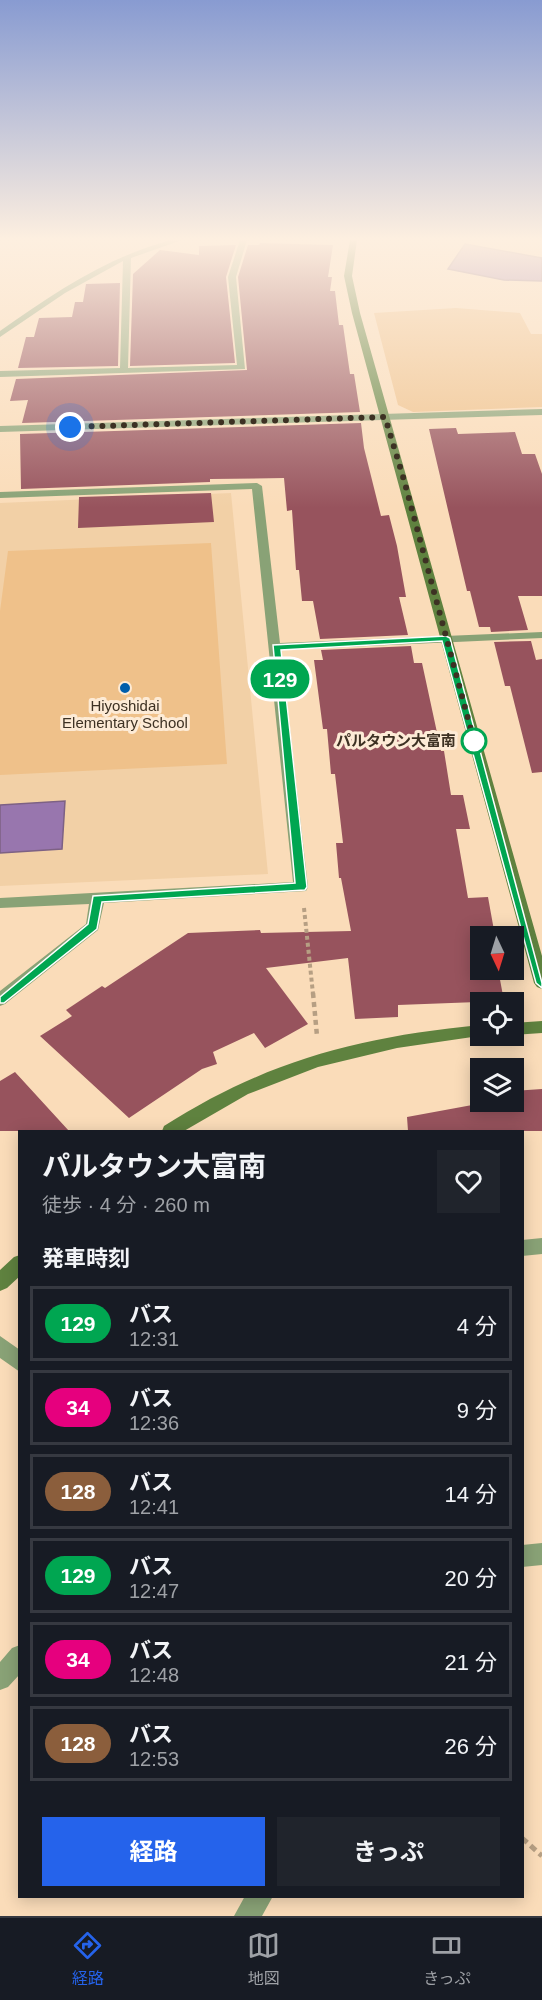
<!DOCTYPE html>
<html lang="ja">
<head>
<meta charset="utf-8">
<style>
	body { margin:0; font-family:Arial,"Noto Sans JP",sans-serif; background:#20242c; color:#f1f3f6; height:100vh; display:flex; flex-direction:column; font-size:22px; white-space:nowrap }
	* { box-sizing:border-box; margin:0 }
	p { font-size:20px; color:#9ea1a6 }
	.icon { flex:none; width:33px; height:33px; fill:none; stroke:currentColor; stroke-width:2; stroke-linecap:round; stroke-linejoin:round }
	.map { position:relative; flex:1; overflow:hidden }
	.details { position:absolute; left:18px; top:1130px; width:506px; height:768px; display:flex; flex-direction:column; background:#171b24; border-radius:0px; box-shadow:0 3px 15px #0003 }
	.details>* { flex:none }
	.badge { padding:0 12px; border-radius:20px; font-size:21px; line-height:39px }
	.needle { width:39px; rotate:176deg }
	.tools { position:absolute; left:470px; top:926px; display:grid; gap:12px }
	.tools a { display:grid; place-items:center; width:54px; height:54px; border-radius:0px; background:#171b24; box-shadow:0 3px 15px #0003; font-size:30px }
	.you { position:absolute; width:30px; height:30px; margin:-15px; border:4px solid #fff; border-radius:50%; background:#1a73e8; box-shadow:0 0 0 9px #1a73e833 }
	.map>.badge { position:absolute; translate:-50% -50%; box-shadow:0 0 0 3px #fff }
	h2 { padding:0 24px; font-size:22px; line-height:54px }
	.round { display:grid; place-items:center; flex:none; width:63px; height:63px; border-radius:0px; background:#20242c }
	.summary { display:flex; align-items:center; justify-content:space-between; height:102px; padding:0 24px }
	h1 { font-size:28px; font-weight:700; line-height:45px }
	.button { display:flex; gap:12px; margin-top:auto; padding:12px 24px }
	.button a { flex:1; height:69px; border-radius:0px; background:#2563eb; color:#fff; font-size:24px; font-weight:700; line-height:69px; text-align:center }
	.button a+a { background:#20242c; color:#f1f3f6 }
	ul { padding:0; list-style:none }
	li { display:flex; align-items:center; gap:18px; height:75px; margin:0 12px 9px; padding:0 12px; border:3px solid #363941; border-radius:0px }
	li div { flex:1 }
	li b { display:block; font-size:22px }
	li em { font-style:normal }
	li .badge { min-width:66px; font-weight:700; text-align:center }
	.tab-bar { display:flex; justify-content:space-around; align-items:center; height:84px; border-top:2px solid #363941; background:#171b24; font-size:16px; color:#9ea1a6 }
	.tab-bar a { display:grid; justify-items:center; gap:3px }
	.tab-bar .on { color:#2563eb }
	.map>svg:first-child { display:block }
	.built { fill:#f2d0a6 }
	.green { fill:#efc18a }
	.water { fill:#9876ae; stroke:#7d6184; stroke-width:1.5 }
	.building { fill:#97535d }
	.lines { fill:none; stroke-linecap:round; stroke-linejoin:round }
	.path-far2 { stroke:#b69f83; stroke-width:4; stroke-dasharray:4 3; stroke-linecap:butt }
	.path-far1 { stroke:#b69f83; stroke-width:4.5; stroke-dasharray:5 4; stroke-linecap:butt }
	.path { stroke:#b69f83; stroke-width:5; stroke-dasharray:7 4.5; stroke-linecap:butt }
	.street { fill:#89a276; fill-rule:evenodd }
	.secondary { fill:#5f823f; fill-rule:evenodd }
	.line { fill:#00a651; stroke:#fff; stroke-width:1.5 }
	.walk { stroke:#3d3123; stroke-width:6; stroke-dasharray:0 10.8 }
	.poi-dot { fill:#005eab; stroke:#fdebd6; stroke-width:2 }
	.stop-dot { fill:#fff; stroke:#00a651; stroke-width:3 }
	.labels { text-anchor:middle; stroke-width:6; stroke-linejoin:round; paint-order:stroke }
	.poi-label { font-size:15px; fill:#3d3123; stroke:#fdebd6 }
	.stop-label { font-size:15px; font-weight:bold; fill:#3d3123; stroke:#fdebd6; text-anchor:end }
</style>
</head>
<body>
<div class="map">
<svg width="542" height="1916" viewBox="0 0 542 1916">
	<rect width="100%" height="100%" fill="#fadcb9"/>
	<path class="built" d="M 231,493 L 268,874 L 0,886 L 0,503 Z"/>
	<path class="green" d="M 456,308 L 520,313 L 531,334 L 542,334 L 542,407 L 413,412 L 398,405 L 374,313 Z
		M 211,543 L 227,764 L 0,775 L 0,611 L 8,551 Z"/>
	<path class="water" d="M 465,244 L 542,258 L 542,281 L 504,280 L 448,269 Z
		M 65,801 L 62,849 L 0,853 L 0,805 Z"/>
	<path class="building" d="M 260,243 L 333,245 L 328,277 L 332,277 L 330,291 L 335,291 L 339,325 L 343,325 L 350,374 L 354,374 L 360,412 L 22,423 L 28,400 L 10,401 L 16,379 L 247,370 L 238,277 L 248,245 L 259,245 Z
		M 236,245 L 226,277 L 235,363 L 130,366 L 133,274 L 160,250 L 199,255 L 199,246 Z
		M 120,283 L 118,366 L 18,368 L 26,337 L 34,337 L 39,318 L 72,317 L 75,302 L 83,302 L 86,284 Z
		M 361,423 L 364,448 L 381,516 L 389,515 L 397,546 L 406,597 L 399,597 L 408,635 L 320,639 L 313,601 L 302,601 L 299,570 L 296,570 L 292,510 L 287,511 L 284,478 L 210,479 L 210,482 L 21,489 L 20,434 Z
		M 456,428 L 458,434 L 515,432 L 522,454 L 535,454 L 542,474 L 542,596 L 518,596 L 528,630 L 491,632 L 490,627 L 479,627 L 470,591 L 467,591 L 429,429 Z
		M 211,493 L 214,522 L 78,528 L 79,497 Z
		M 531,641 L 536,660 L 542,659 L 542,772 L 532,773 L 510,686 L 505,686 L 494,642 Z
		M 411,646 L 414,663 L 422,663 L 441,751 L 444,751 L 451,795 L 463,795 L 470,829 L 456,829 L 468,898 L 488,897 L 495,936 L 480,936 L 480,969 L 498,969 L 504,1001 L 398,1005 L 398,1017 L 355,1019 L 348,958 L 266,968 L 308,1024 L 265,1048 L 254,1033 L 213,1052 L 217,1064 L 202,1069 L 129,1118 L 40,1036 L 72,1016 L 66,1010 L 102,986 L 105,988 L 188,933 L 260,930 L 261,933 L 351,931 L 341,878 L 339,878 L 336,843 L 343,843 L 335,774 L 331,774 L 327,729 L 323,729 L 314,660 L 323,660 L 321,650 Z
		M 15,1072 L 69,1131 L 0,1131 L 0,1081 Z
		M 542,1089 L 542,1131 L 408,1131 L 407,1117 L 494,1101 L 513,1101 L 513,1091 Z"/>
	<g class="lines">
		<path class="path-far2" d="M 304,908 L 313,994"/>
		<path class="path-far1" d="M 313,993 L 317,1036"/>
		<path class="path" d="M 522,1838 L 542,1856"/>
		<path class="street" d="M 171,240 L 182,240 L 131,258 L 128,368 L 237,365 L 228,277 L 240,240 L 247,240 L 236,277 L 245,369 L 0,377 L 0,371 L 120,368 L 123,261 L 65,293 L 0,337 L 0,331 C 54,293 107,257 171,240 Z
			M 542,409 L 542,415 L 0,432 L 0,426 Z
			M 257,483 L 262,486 L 280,643 L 542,632 L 542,638 L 281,650 L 308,887 L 306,891 L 104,903 L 98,930 L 5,1004 L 0,1006 L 0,991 L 86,924 L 89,904 L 0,908 L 0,898 L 293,882 L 252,489 L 0,498 L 0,492 Z
			M 542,1238 L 542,1254 L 522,1256 L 522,1240 Z
			M 0,1336 L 20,1350 L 20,1372 L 0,1358 Z
			M 542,1543 L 542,1565 L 522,1567 L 522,1545 Z
			M 20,1645 L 20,1674 L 8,1687 L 0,1690 L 0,1662 L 12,1648 Z
			M 245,1896 L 273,1896 L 262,1916 L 234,1916 Z"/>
		<path class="secondary" d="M 350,240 L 357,240 L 352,276 L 360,313 L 542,956 L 542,989 L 537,987 L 534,983 L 352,313 L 344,276 Z
			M 542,1021 L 542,1033 L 513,1035 L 512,1035 L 513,1023 Z
			M 480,1025 L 480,1035 L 486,1035 L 397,1048 L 318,1067 L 248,1094 L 184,1131 L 162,1131 L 164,1126 C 268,1060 359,1037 480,1025 Z
			M 20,1255 L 20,1276 L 7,1288 L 0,1291 L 0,1270 L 14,1257 Z"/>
	</g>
	<linearGradient id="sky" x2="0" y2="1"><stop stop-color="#889bd1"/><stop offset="0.47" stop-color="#fdefe0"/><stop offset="1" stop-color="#fdefe0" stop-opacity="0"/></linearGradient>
	<rect width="542" height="508" fill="url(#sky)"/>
	<path class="line" d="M 446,636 L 450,638 L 542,983 L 542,988 L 536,983 L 442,641 L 281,650 L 307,887 L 305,890 L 102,902 L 97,929 L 4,1003 L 0,1003 L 0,997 L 88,924 L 93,896 L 295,883 L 273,645 Z"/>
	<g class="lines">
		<path class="walk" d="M 70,427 L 385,417 L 404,480 L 474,741"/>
	</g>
	<circle class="poi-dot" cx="125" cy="688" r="6"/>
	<circle class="stop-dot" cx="474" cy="741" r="12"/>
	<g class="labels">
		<g class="poi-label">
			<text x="125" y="711">Hiyoshidai<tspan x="125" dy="17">Elementary School</tspan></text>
		</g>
		<g class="stop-label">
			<text x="456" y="746">パルタウン大富南</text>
		</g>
	</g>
</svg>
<div class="tools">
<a><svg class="needle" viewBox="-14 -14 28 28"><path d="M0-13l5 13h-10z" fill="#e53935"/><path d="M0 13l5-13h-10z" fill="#9ea1a6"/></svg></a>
<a><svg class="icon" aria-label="locate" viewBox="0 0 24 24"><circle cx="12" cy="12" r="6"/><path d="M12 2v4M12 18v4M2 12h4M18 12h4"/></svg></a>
<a><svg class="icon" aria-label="layers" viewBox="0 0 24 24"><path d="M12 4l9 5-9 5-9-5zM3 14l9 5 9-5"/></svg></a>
</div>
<div class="you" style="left:70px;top:427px"></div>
<b class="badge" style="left:280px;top:679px;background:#00a651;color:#fff">129</b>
<section class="details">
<div class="summary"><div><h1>パルタウン大富南</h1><p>徒歩 · 4 分 · 260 m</p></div><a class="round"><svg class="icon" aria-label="heart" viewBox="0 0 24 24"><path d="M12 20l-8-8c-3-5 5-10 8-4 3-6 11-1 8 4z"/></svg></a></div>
<h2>発車時刻</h2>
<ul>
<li><span class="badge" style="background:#00a651;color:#fff">129</span><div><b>バス</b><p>12:31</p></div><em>4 分</em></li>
<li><span class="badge" style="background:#e6007e;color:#fff">34</span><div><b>バス</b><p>12:36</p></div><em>9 分</em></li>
<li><span class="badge" style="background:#8b5e3c;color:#fff">128</span><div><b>バス</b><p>12:41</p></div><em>14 分</em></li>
<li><span class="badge" style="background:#00a651;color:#fff">129</span><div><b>バス</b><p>12:47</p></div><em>20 分</em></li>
<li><span class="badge" style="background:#e6007e;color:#fff">34</span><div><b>バス</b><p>12:48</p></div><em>21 分</em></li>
<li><span class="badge" style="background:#8b5e3c;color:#fff">128</span><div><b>バス</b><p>12:53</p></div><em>26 分</em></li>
</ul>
<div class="button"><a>経路</a><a>きっぷ</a></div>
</section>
</div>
<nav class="tab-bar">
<a class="on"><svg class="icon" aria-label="directions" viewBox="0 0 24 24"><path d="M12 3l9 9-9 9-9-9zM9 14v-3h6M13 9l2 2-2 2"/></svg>経路</a>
<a><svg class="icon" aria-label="map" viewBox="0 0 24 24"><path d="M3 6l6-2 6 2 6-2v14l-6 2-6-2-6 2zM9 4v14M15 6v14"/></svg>地図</a>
<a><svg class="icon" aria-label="tickets" viewBox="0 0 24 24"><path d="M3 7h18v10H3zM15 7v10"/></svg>きっぷ</a>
</nav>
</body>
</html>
